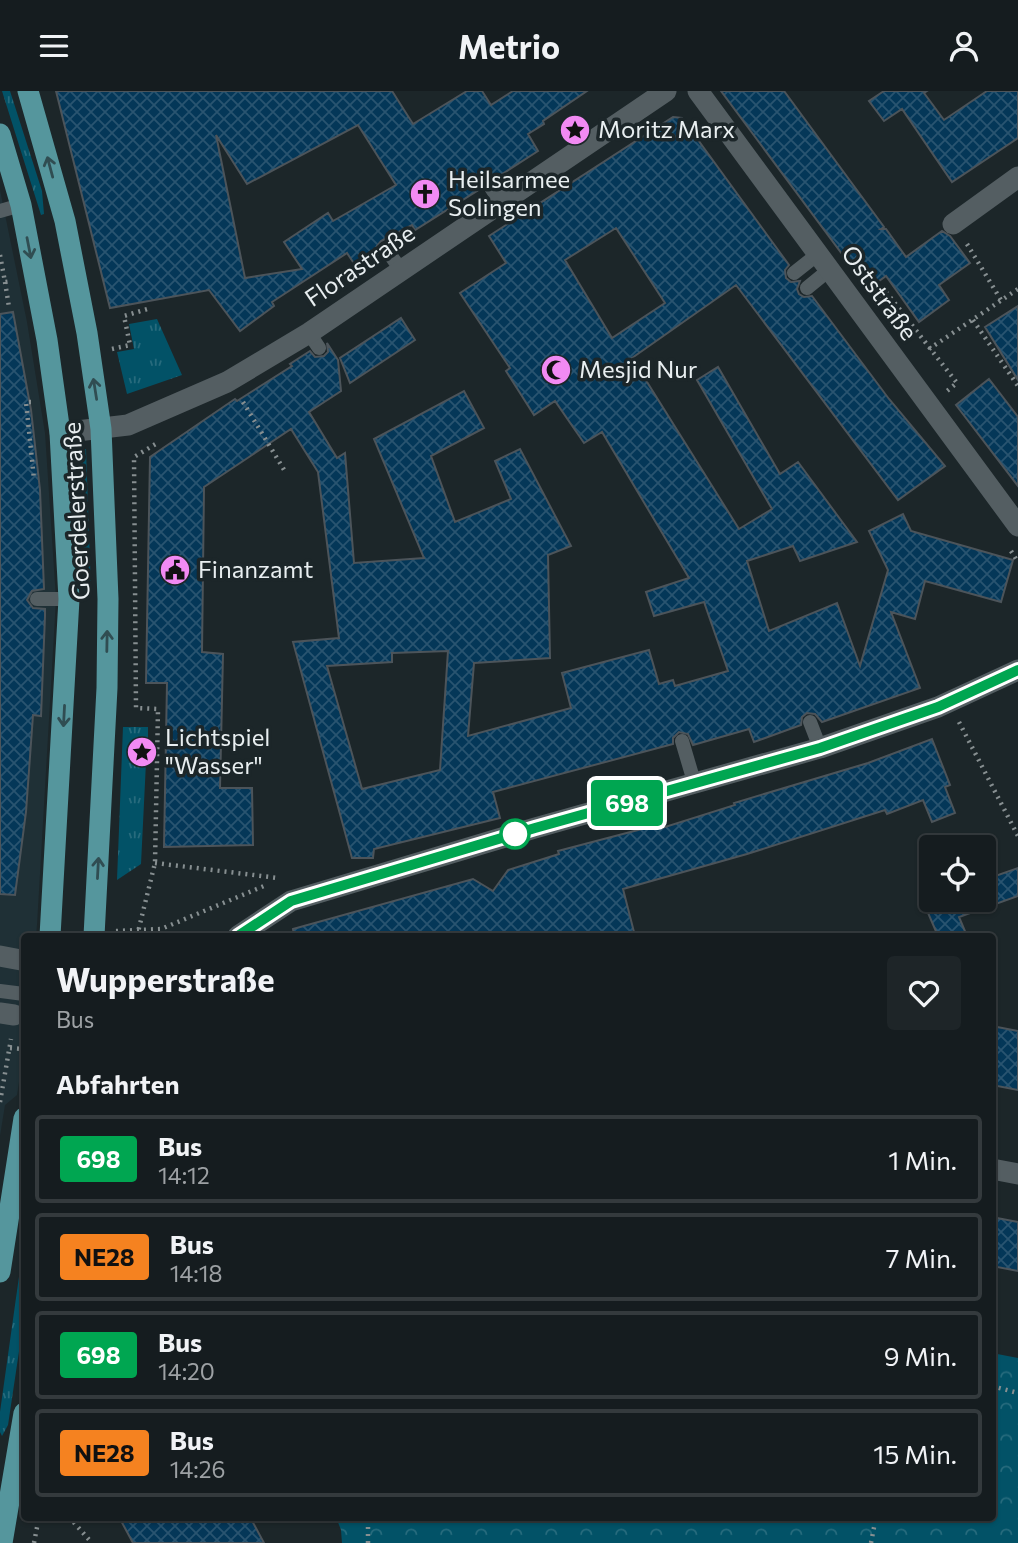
<!DOCTYPE html>
<html lang="de">
<head>
<meta charset="utf-8">
<style>
	body { margin:0; font-family:Commissioner,sans-serif; background:#1e2528; color:#f1f3f6; height:100vh; display:flex; flex-direction:column; font-size:26px; white-space:nowrap }
	* { box-sizing:border-box; margin:0 }
	p { font-size:23px; color:#9da1a4 }
	.icon { flex:none; width:38px; height:38px; fill:none; stroke:currentColor; stroke-width:2; stroke-linecap:round; stroke-linejoin:round }
	.map { position:relative; flex:1; overflow:hidden }
	.side { position:absolute; left:21px; top:842px; width:975px; height:588px; display:flex; flex-direction:column; background:#151c1f; border-radius:7px; box-shadow:0 2px 5px #0004,0 0 0 2px #343a3d }
	.side>* { flex:none }
	.badge { padding:0 14px; border-radius:5px; font-size:24px; line-height:46px }
	.buttons { position:absolute; left:919px; top:744px; display:grid; gap:14px }
	.buttons a { display:grid; place-items:center; width:77px; height:77px; border-radius:7px; background:#151c1f; box-shadow:0 2px 5px #0004,0 0 0 2px #343a3d; font-size:35px }
	.map>.badge { position:absolute; translate:-50% -50%; box-shadow:0 0 0 4px #fff }
	h2 { padding:0 35px; font-size:26px; line-height:63px }
	.round { display:grid; place-items:center; flex:none; width:74px; height:74px; border-radius:7px; background:#1e2528 }
	.headline { display:flex; align-items:center; justify-content:space-between; height:119px; padding:0 35px }
	h1 { font-size:33px; font-weight:700; line-height:52px }
	ul { padding:0; list-style:none }
	li { display:flex; align-items:center; gap:21px; height:88px; margin:0 14px 10px; padding:0 21px; border:4px solid #343a3d; border-radius:7px }
	li div { flex:1 }
	li b { display:block; font-size:26px }
	li em { font-style:normal }
	li .badge { min-width:77px; font-weight:700; text-align:center }
	header { display:flex; justify-content:space-between; align-items:center; height:91px; padding:0 35px; background:#151c1f; font-size:32px; font-weight:700 }
	.map>svg:first-child { display:block }
	.built { fill:#1f3036 }
	.grass { fill:url(#grass-tufts) }
	.park { fill:url(#park-crowns) }
	.building { fill:url(#building-cross-hatch); stroke:#4c545a; stroke-width:2; fill-rule:evenodd }
	.lines { fill:none; stroke-linecap:round; stroke-linejoin:round }
	.path { stroke:#878f91; stroke-width:4.5; stroke-dasharray:2 5; stroke-linecap:butt }
	.lane { stroke:#545e62; stroke-width:14 }
	.street { stroke:#545e62; stroke-width:21 }
	.secondary { stroke:#545e62; stroke-width:21 }
	.primary { stroke:#55969d; stroke-width:21 }
	.oneway { stroke:#304d52 }
	.line-casing { stroke:#fff; stroke-width:16 }
	.line { stroke:#00a651; stroke-width:10 }
	.stop-dot { fill:#fff; stroke:#00a651; stroke-width:3.5 }
	.labels { text-anchor:middle; stroke-width:7; stroke-linejoin:round; paint-order:stroke }
	.poi-label { font-size:24px; fill:#e8eef0; stroke:#1c2629; text-anchor:start }
	.street-label { font-size:24px; fill:#e8eef0; stroke:#1c2629 }
</style>
</head>
<body>
<header><svg class="icon" aria-label="menu" viewBox="0 0 24 24"><path d="M4 6h16M4 12h16M4 18h16"/></svg>Metrio<svg class="icon" aria-label="person" viewBox="0 0 24 24"><circle cx="12" cy="8" r="4"/><path d="M4 21q1-7 8-7t8 7"/></svg></header>
<div class="map">
<svg width="1018" height="1452" viewBox="0 0 1018 1452">
	<defs>
		<pattern id="grass-tufts" width="24" height="20" patternUnits="userSpaceOnUse" patternTransform="scale(1.75)"><rect width="24" height="20" fill="#025267"/><path d="M3 7l-1-3M5 7V3M7 7l1-3M15 17l-1-3M17 17v-4M19 17l1-3" fill="none" stroke="#276b7d"/></pattern>
		<pattern id="park-crowns" width="20" height="18" patternUnits="userSpaceOnUse" patternTransform="scale(1.75)"><rect width="20" height="18" fill="#025267"/><path d="M2 6a3 3 0 1 1 6 0M12 15a3 3 0 1 1 6 0" fill="none" stroke="#276b7d"/></pattern>
		<pattern id="building-cross-hatch" width="8" height="8" patternUnits="userSpaceOnUse" patternTransform="scale(1.75)"><rect width="8" height="8" fill="#043758"/><path d="M0 0l8 8M0 8l8-8" fill="none" stroke="#295470"/></pattern>
	</defs>
	<rect width="100%" height="100%" fill="#1c2629"/>
	<path class="built" d="M 0,99 L 27,231 L 45,342 L 56,508 L 37,834 L 36,845 L 24,845 L 24,958 L 17,1004 L 5,1014 L 0,1045 Z"/>
	<path class="grass" d="M 2,0 L 10,0 L 42,100 L 44,123 L 41,124 Z
		M 157,228 L 182,284 L 127,303 L 117,261 L 134,258 L 129,233 Z
		M 79,358 L 86,358 L 91,500 L 84,500 Z
		M 123,636 L 148,636 L 148,650 L 137,651 L 131,660 L 136,670 L 146,671 L 141,773 L 117,789 Z
		M 24,1150 L 24,1227 L 8,1334 L 2,1345 L 0,1341 L 0,1321 Z"/>
	<path class="park" d="M 992,1262 L 1018,1267 L 1018,1452 L 342,1452 L 341,1439 L 336,1426 L 992,1426 Z"/>
	<path class="building" d="M 56,0 L 392,0 L 413,33 L 467,0 L 482,0 L 491,14 L 513,0 L 587,0 L 543,30 L 544,33 L 528,43 L 538,60 L 496,87 L 488,82 L 482,84 L 478,92 L 480,98 L 415,139 L 412,134 L 381,150 L 377,155 L 378,164 L 357,177 L 347,162 L 272,211 L 274,215 L 240,240 L 209,199 L 110,217 ZM 358,34 L 396,94 L 333,130 L 328,122 L 284,151 L 302,178 L 245,187 L 216,44 L 247,93 Z
		M 721,0 L 784,0 L 884,136 L 881,138 L 886,138 L 906,166 L 942,140 L 950,145 L 970,172 L 939,194 L 949,209 L 919,231 L 886,185 L 868,198 Z
		M 884,0 L 927,0 L 924,2 L 944,29 L 987,0 L 1018,0 L 1018,47 L 952,91 L 902,18 L 884,30 L 869,10 Z
		M 673,26 L 682,27 L 789,174 L 785,179 L 786,187 L 791,191 L 800,190 L 797,198 L 799,203 L 804,206 L 812,205 L 889,308 L 945,375 L 898,409 L 736,194 L 632,267 L 739,438 L 772,418 L 697,289 L 718,276 L 780,383 L 798,371 L 857,451 L 800,470 L 793,455 L 747,470 L 769,540 L 837,512 L 860,575 L 888,479 L 869,440 L 903,423 L 911,440 L 1013,469 L 1001,511 L 925,490 L 915,528 L 891,521 L 920,597 L 822,631 L 815,623 L 807,622 L 802,626 L 801,634 L 754,651 L 749,638 L 693,654 L 688,643 L 679,641 L 673,647 L 673,653 L 493,701 L 500,727 L 374,758 L 373,767 L 352,767 L 293,551 L 339,547 L 318,381 L 291,338 L 204,396 L 202,561 L 223,563 L 220,697 L 252,697 L 253,754 L 164,756 L 167,592 L 146,592 L 150,366 L 235,308 L 237,310 L 292,275 L 290,273 L 310,260 L 315,266 L 324,265 L 328,261 L 327,252 L 338,269 L 341,300 L 309,321 L 337,367 L 345,362 L 354,472 L 424,467 L 374,348 L 464,300 L 484,337 L 431,365 L 455,431 L 511,408 L 495,370 L 520,358 L 571,455 L 548,464 L 550,567 L 474,572 L 468,645 L 571,617 L 562,582 L 649,559 L 659,593 L 673,589 L 675,595 L 728,580 L 704,511 L 654,525 L 646,501 L 689,487 L 602,341 L 584,352 L 555,310 L 534,324 L 506,280 L 510,277 L 460,202 L 506,172 L 489,145 ZM 616,137 L 665,212 L 612,247 L 565,169 ZM 448,560 L 440,679 L 362,698 L 327,575 L 392,571 L 392,562 Z
		M 1018,215 L 1018,289 L 985,236 Z
		M 13,221 L 31,319 L 40,399 L 44,498 L 32,500 L 27,509 L 33,517 L 45,518 L 45,525 L 41,625 L 33,624 L 26,721 L 15,804 L 0,803 L 0,223 Z
		M 401,227 L 415,249 L 350,292 L 340,267 Z
		M 989,288 L 1018,326 L 1018,395 L 956,314 Z
		M 932,648 L 950,694 L 945,696 L 955,722 L 932,731 L 923,709 L 887,723 L 885,719 L 747,763 L 623,798 L 635,845 L 294,845 L 293,838 L 473,788 L 493,800 L 508,779 L 559,763 L 558,760 L 661,733 L 662,737 L 735,714 L 734,712 L 868,672 Z
		M 1018,777 L 1018,805 L 959,826 L 967,845 L 938,845 L 922,808 L 984,808 L 984,789 Z
		M 992,935 L 1018,940 L 1018,999 L 992,994 Z
		M 997,1127 L 1018,1131 L 1018,1180 L 992,1175 L 992,1154 Z
		M 119,1426 L 250,1426 L 264,1452 L 133,1452 Z"/>
	<g class="lines">
		<path class="path" d="M 967,153 L 1001,209
			M 0,164 L 5,191 L 12,190
			M 5,191 L 9,216
			M 880,207 L 887,202 L 957,292 L 947,300
			M 973,229 L 1018,295
			M 112,258 L 130,254 L 124,225 L 151,217
			M 929,258 L 1018,198
			M 31,311 L 26,311 L 34,388
			M 243,311 L 286,382
			M 1011,460 L 1018,471
			M 959,631 L 1018,745
			M 155,772 L 278,787
			M 116,840 L 161,838 L 264,795
			M 137,845 L 155,772 L 158,618 L 136,617 L 134,366 L 159,351
			M 10,957 L 24,958
			M 0,1011 L 11,948
			M 992,1295 L 1018,1302
			M 69,1426 L 92,1452
			M 34,1452 L 39,1426
			M 368,1452 L 368,1426
			M 871,1452 L 876,1426"/>
		<path class="lane" d="M 488,92 L 501,112
			M 0,120 L 21,114
			M 386,158 L 401,179
			M 794,182 L 818,163
			M 807,197 L 829,179
			M 309,242 L 319,257
			M 37,508 L 69,508
			M 810,631 L 820,657
			M 682,650 L 695,694
			M 0,900 L 24,903"/>
		<path class="street" d="M 953,133 L 1018,86
			M 60,342 L 128,334 L 227,291 L 309,242 L 666,0
			M 0,865 L 21,869
			M 0,922 L 14,924"/>
		<path class="secondary" d="M 698,0 L 1018,435
			M 238,845 L 291,810 L 535,737 L 820,657 L 938,616 L 1018,579
			M 992,1078 L 1018,1083"/>
		<path class="primary" d="M 28,0 L 65,130 L 87,242 L 101,338 L 108,508 L 107,597 L 94,845
			M 0,43 L 21,114 L 47,249 L 60,342 L 69,508 L 50,845
			M 0,1181 L 24,1027
			M 2,1452 L 24,1322"/>
	</g>
	<defs><path id="oneway-shaft" d="M-6 0H5M1.5-3L5.5 0L1.5 3" fill="none" stroke-width="1.6" stroke-linecap="round" stroke-linejoin="round" transform="scale(1.75)"/></defs>
	<g class="oneway">
		<use href="#oneway-shaft" transform="translate(50 76) rotate(-105)"/>
		<use href="#oneway-shaft" transform="translate(29 157) rotate(79)"/>
		<use href="#oneway-shaft" transform="translate(95 298) rotate(-99)"/>
		<use href="#oneway-shaft" transform="translate(107 550) rotate(-89)"/>
		<use href="#oneway-shaft" transform="translate(64 625) rotate(93)"/>
		<use href="#oneway-shaft" transform="translate(98 777) rotate(-87)"/>
	</g>
	<g class="lines">
		<g class="line-casing">
			<path id="line" d="M 238,845 L 291,810 L 535,737 L 820,657 L 938,616 L 1018,579"/>
		</g>
		<use href="#line" class="line"/>
	</g>
	<defs>
		<g id="sight-disc" transform="scale(1.575)"><circle r="9.5" fill="#f28af3" stroke="#1c2629"/><path d="M0-6L1.8-2.2L6-1.7L2.9 1.2L3.7 5.4L0 3.3L-3.7 5.4L-2.9 1.2L-6-1.7L-1.8-2.2Z" fill="#111"/></g>
		<g id="church-disc" transform="scale(1.575)"><circle r="9.5" fill="#f28af3" stroke="#1c2629"/><path d="M-1.2-6h2.4v3.5h3.3v2.4h-3.3V6h-2.4V-.1h-3.3v-2.4h3.3Z" fill="#111"/></g>
		<g id="mosque-disc" transform="scale(1.575)"><circle r="9.5" fill="#f28af3" stroke="#1c2629"/><path d="M3.5-4.9A6 6 0 1 0 3.5 4.9A5 5 0 1 1 3.5-4.9Z" fill="#111"/></g>
		<g id="civic-disc" transform="scale(1.575)"><circle r="9.5" fill="#f28af3" stroke="#1c2629"/><path d="M-.6-6.5H3V-4.5H.6V-3L4-1V1h2V6H-6V1h2V-1L-.6-3ZM-1.2 2.5V6h2.4V2.5Z" fill="#111"/></g>
	</defs>
	<g fill-rule="evenodd">
		<use href="#sight-disc" x="575" y="39"/>
		<use href="#church-disc" x="425" y="103"/>
		<use href="#mosque-disc" x="556" y="279"/>
		<use href="#civic-disc" x="175" y="479"/>
		<use href="#sight-disc" x="142" y="661"/>
	</g>
	<circle class="stop-dot" cx="515" cy="743" r="14"/>
	<g class="labels">
		<g class="poi-label">
			<text x="598" y="47">Moritz Marx</text>
			<text x="448" y="97">Heilsarmee<tspan x="448" dy="28">Solingen</tspan></text>
			<text x="579" y="287">Mesjid Nur</text>
			<text x="198" y="487">Finanzamt</text>
			<text x="165" y="655">Lichtspiel<tspan x="165" dy="28">"Wasser"</tspan></text>
		</g>
		<g class="street-label">
			<text transform="translate(360 175) rotate(-34)" y="8">Florastraße</text>
			<text transform="translate(879 202) rotate(54)" y="8">Oststraße</text>
			<text transform="translate(77 420) rotate(-93)" y="8">Goerdelerstraße</text>
		</g>
	</g>
</svg>
<div class="buttons">
<a><svg class="icon" aria-label="locate" viewBox="0 0 24 24"><circle cx="12" cy="12" r="6"/><path d="M12 2v4M12 18v4M2 12h4M18 12h4"/></svg></a>
</div>
<b class="badge" style="left:627px;top:712px;background:#00a651;color:#fff">698</b>
<section class="side">
<div class="headline"><div><h1>Wupperstraße</h1><p>Bus</p></div><a class="round"><svg class="icon" aria-label="heart" viewBox="0 0 24 24"><path d="M12 20l-8-8c-3-5 5-10 8-4 3-6 11-1 8 4z"/></svg></a></div>
<h2>Abfahrten</h2>
<ul>
<li><span class="badge" style="background:#00a651;color:#fff">698</span><div><b>Bus</b><p>14:12</p></div><em>1 Min.</em></li>
<li><span class="badge" style="background:#f58220;color:#111">NE28</span><div><b>Bus</b><p>14:18</p></div><em>7 Min.</em></li>
<li><span class="badge" style="background:#00a651;color:#fff">698</span><div><b>Bus</b><p>14:20</p></div><em>9 Min.</em></li>
<li><span class="badge" style="background:#f58220;color:#111">NE28</span><div><b>Bus</b><p>14:26</p></div><em>15 Min.</em></li>
</ul>
</section>
</div>
</body>
</html>
